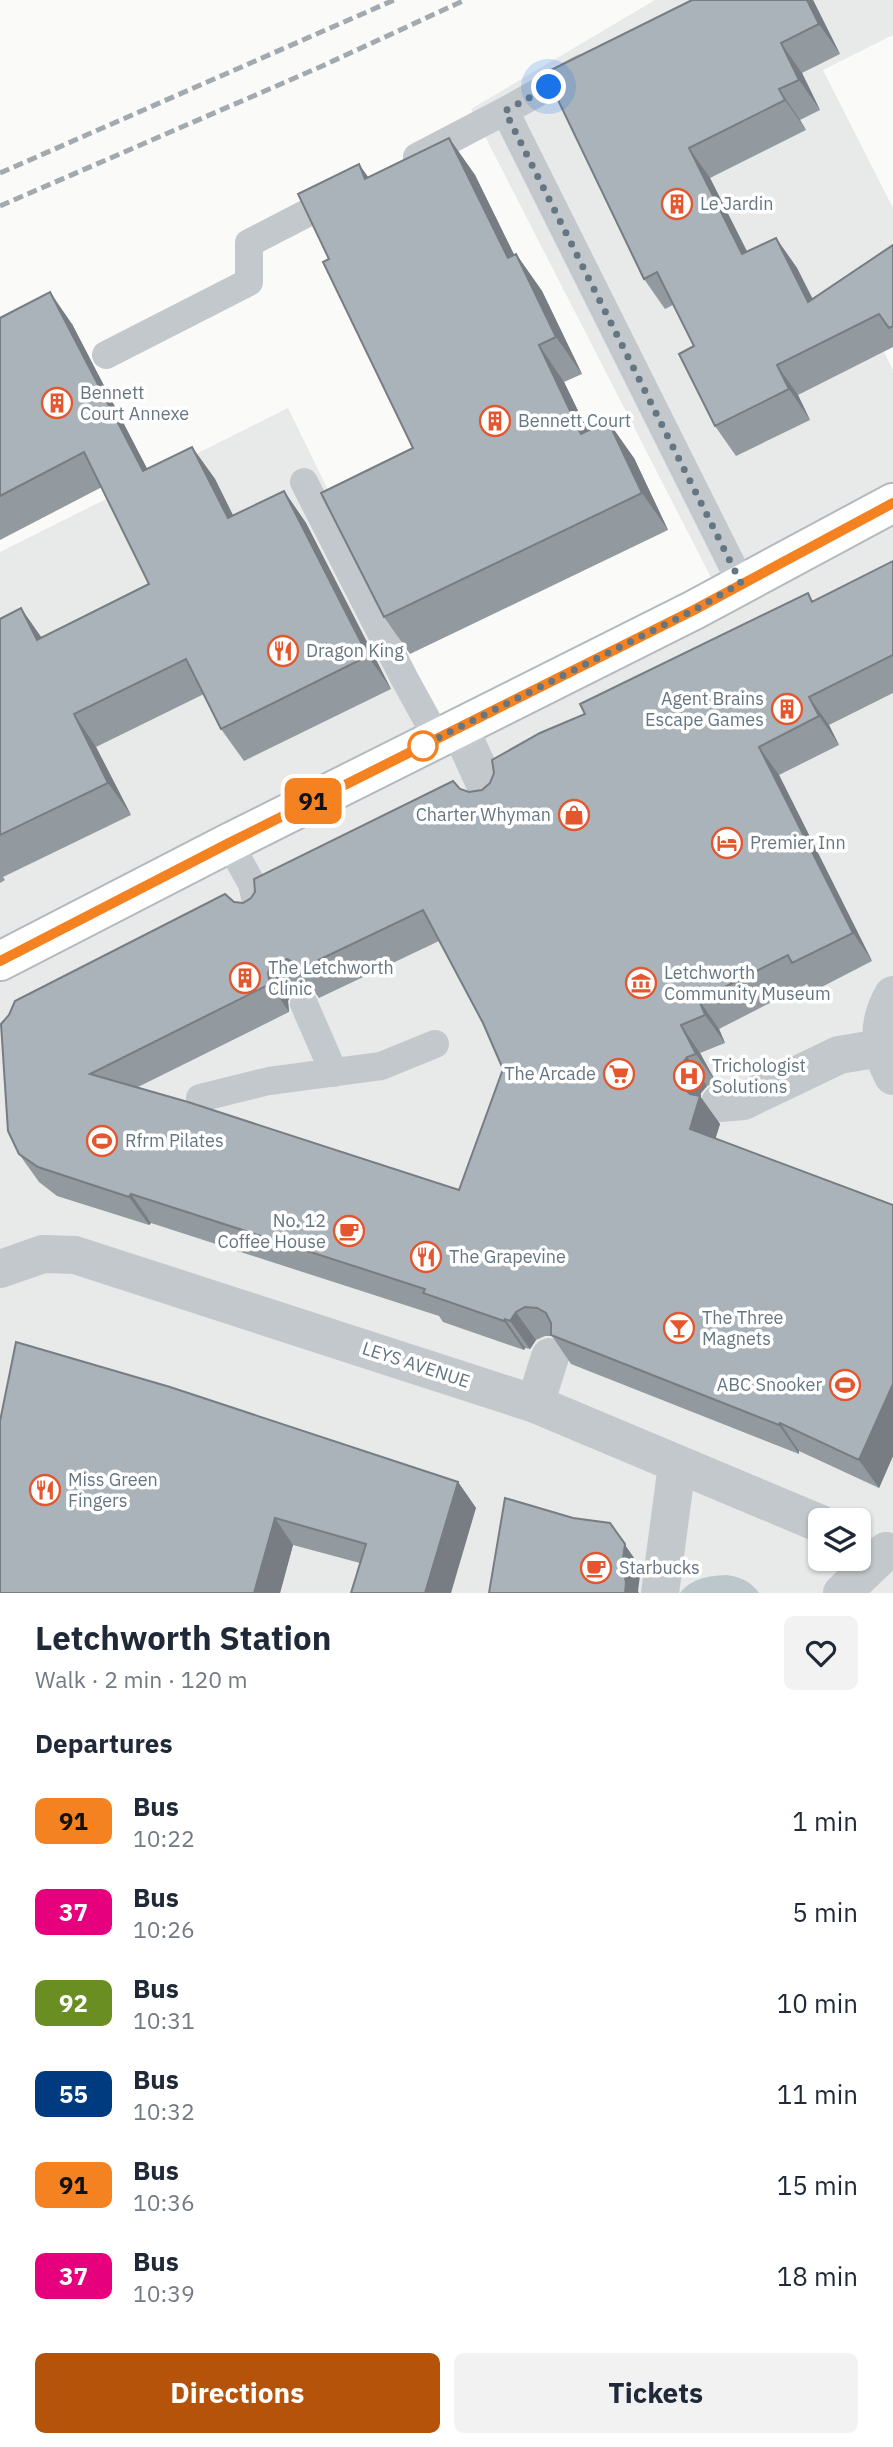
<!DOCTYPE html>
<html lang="en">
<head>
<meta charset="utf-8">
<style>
	body { margin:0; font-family:"IBM Plex Sans",sans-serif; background:#f2f2f3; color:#1f2937; height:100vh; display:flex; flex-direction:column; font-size:26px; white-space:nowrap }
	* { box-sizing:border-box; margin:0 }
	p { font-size:23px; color:#747a83 }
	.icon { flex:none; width:38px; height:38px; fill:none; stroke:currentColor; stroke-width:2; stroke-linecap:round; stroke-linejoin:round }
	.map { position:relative; height:1593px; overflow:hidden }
	.details { display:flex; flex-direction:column; background:#fff; flex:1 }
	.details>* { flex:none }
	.badge { padding:0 14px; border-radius:10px; font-size:24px; line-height:46px }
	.buttons { position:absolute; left:808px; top:1508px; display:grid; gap:14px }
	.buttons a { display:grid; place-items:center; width:63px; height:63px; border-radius:10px; background:#fff; box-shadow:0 2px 5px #0004; font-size:35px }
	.you { position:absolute; width:35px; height:35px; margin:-18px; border:5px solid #fff; border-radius:50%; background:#1a73e8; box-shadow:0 0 0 10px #1a73e833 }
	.map>.badge { position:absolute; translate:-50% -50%; box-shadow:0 0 0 4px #fff }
	h2 { padding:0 35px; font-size:26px; line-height:63px }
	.round { display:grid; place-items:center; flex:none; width:74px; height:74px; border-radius:10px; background:#f2f2f3 }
	.overview { display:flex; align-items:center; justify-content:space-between; height:119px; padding:0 35px }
	h1 { font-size:33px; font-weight:800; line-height:52px }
	.button { display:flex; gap:14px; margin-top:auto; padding:14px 35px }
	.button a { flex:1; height:80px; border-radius:10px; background:#b45309; color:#fff; font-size:28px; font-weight:800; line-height:80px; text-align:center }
	.button a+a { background:#f2f2f3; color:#1f2937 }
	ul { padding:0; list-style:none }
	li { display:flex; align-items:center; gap:21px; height:91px; padding:0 35px }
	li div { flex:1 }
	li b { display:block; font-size:26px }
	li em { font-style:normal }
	li .badge { min-width:77px; font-weight:700; text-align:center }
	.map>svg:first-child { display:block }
	.built { fill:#e8e9e9; fill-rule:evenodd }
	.water { fill:#bbc7cb }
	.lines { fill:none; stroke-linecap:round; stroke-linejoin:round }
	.secondary-casing { stroke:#b3babf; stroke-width:42 }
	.lane { stroke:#c3c8cc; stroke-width:28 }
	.street { stroke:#c3c8cc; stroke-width:38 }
	.secondary { stroke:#fff; stroke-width:38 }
	.rail { stroke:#a2aab0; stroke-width:5; stroke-dasharray:10 5; stroke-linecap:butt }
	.wall { fill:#929a9f; fill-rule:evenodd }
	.shaded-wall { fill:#777d82 }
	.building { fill:#aab3b9; stroke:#777d82; stroke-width:2; fill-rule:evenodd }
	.line-casing { stroke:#fff; stroke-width:16 }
	.line { stroke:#f58220; stroke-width:10 }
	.walk { stroke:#657683; stroke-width:7; stroke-dasharray:0 12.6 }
	.stop-dot { fill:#fff; stroke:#f58220; stroke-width:3.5 }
	.labels { text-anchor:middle; stroke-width:7; stroke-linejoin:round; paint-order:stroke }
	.poi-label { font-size:18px; fill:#657683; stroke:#fff; text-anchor:start }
	.street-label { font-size:18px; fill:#657683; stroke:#fff }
</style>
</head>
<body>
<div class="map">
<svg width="893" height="1593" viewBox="0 0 893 1593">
	<rect width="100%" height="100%" fill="#fafaf8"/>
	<path class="built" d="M 655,0 L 893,0 L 893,35 L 823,70 L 893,208 L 893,240 L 881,287 L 858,300 L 893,370 L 893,1593 L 0,1593 L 0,552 L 288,408 L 416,670 L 438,738 L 720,595 L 471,109 ZM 821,1521 L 859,1521 L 859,1559 L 821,1559 Z"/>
	<path class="water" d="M 726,1575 C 741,1577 750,1581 759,1593 L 680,1593 C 692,1578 708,1576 726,1575 Z"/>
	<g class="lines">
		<g class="secondary-casing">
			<path id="secondary" d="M 0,961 L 229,843 L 694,610 L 893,503"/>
		</g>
		<path class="lane" d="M 582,68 L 505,111 L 741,583
			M 417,157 L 505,111
			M 106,355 L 249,282 L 249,243 L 340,196
			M 304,482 L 403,676 L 437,738
			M 229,843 L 252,884 L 259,915
			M 304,1004 L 334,1073
			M 200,1098 L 269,1081 L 381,1066 L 435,1044"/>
		<path class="street" d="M 460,729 L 492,799
			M 893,995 C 877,1023 878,1048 893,1076
			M 720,1103 L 743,1101 L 839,1055 L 881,1048
			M 0,1269 L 43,1254 L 75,1255 L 535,1404 L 821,1524
			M 535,1404 L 550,1357
			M 660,1593 L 677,1465
			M 842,1593 L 886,1551"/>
		<use href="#secondary" class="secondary"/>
		<path class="rail" d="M 0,173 L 394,0
			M 0,206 L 320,67 L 465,0"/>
	</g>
	<path class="wall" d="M 692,0 L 813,0 L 840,54 L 802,73 L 820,110 L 800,120 L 806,130 L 710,178 L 747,251 L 776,238 L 797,268 L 813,299 L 893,245 L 893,347 L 798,395 L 810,420 L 736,456 L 715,426 L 694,346 L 673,305 L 665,309 L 644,279 Z
		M 449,138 L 475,175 L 514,255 L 516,254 L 542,291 L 582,374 L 564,382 L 588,431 L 634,458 L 668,530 L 410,654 L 384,617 L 413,448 L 329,259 L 368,177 Z
		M 0,318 L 72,324 L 147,469 L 192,447 L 215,479 L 233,515 L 284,491 L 306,523 L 391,689 L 244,761 L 221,729 L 204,694 L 96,747 L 131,815 L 3,877 L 5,880 L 0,883 L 0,619 L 41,637 L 149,584 L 102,487 L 0,540 Z
		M 893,561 L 893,693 L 829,725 L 839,745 L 779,775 L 872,961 L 812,992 L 807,984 L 719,1029 L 725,1043 L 700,1053 L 716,1082 L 707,1086 L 701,1093 L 700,1096 L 720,1124 L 715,1138 L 893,1205 L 893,1456 L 879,1488 L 799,1451 L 799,1454 L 571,1364 L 552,1336 L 545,1336 L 536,1340 L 530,1349 L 525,1348 L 524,1350 L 443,1322 L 439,1316 L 151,1223 L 149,1225 L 57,1196 L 39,1182 L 19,1154 L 234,902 L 243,903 L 460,789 L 469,792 L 482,790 L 585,714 ZM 439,941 L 483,1023 L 503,1069 L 459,1190 L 138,1087 L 289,1012 L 288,1001 L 291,994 L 297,989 L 307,988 L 314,991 L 319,998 Z
		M 0,1421 L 458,1482 L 476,1508 L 360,1563 L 293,1545 L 280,1593 L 0,1593 Z"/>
	<path class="shaded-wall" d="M 807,0 L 813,0 L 840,54 L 819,24 Z
		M 781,43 L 802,73 L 820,110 L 799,80 Z
		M 779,89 L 800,120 L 806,130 L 785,100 Z
		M 449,138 L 475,175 L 534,295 L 508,258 Z
		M 689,148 L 710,178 L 763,284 L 742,254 Z
		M 359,164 L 385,201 L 365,179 Z
		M 776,238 L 797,268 L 829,333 L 808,302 Z
		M 516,254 L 542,291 L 582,374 L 556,337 Z
		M 50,292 L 72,324 L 165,503 L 143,471 Z
		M 539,345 L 564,382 L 607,471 L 581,434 Z
		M 777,365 L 798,395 L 810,420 L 789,389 Z
		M 608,421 L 634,458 L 668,530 L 642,493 Z
		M 192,447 L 215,479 L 250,550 L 228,518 Z
		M 284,491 L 306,523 L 391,689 L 368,656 Z
		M 21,608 L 44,641 L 37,640 Z
		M 809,697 L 829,725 L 839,745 L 819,716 Z
		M 74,714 L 96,747 L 131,815 L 108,783 Z
		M 759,747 L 779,775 L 872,961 L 853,933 Z
		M 271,965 L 291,994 L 288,1001 L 289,1012 L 270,984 L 268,973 Z
		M 699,1000 L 719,1029 L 725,1043 L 705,1015 Z
		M 681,1025 L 700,1053 L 716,1082 L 696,1054 Z
		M 687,1057 L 707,1086 L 701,1093 L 700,1096 L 720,1124 L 710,1157 L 690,1129 L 683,1088 L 678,1077 L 681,1065 Z
		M 131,1194 L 151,1223 L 149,1225 L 129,1197 Z
		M 516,1312 L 536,1340 L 530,1349 L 510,1321 Z
		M 505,1319 L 525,1348 L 524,1350 L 504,1321 Z
		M 893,1384 L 893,1456 L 879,1488 L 859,1460 Z
		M 780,1423 L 799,1451 L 799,1454 L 779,1425 Z
		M 458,1482 L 476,1508 L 451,1593 L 425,1593 Z
		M 275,1518 L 293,1545 L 280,1593 L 254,1593 Z
		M 610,1523 L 641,1568 L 638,1591 L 639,1593 L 625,1593 Z"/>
	<path class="building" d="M 692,0 L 807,0 L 819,24 L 781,43 L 799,80 L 779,89 L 785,100 L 689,148 L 742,254 L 776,238 L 808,302 L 893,245 L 893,326 L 889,328 L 879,314 L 777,365 L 789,389 L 715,426 L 679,354 L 694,346 L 657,272 L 644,279 L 545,73 Z
		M 449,138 L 508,258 L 516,254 L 556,337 L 539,345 L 581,434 L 608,421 L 642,493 L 384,617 L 321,493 L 413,448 L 323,262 L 329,259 L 298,194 L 359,164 L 365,179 Z
		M 50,292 L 143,471 L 192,447 L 228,518 L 284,491 L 368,656 L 221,729 L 186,659 L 74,714 L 108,783 L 0,835 L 0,619 L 21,608 L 37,640 L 149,584 L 84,452 L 0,496 L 0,318 Z
		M 893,561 L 893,655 L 809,697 L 819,716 L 759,747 L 853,933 L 792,963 L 788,955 L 699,1000 L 705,1015 L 681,1025 L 696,1054 L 687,1057 L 681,1065 L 678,1077 L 683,1088 L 690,1094 L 700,1096 L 690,1129 L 893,1205 L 893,1384 L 859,1460 L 780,1423 L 779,1425 L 551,1335 L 551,1323 L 546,1313 L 537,1308 L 525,1307 L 516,1312 L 510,1321 L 505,1319 L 504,1321 L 423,1293 L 425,1289 L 131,1194 L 129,1197 L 38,1167 L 19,1154 L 8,1131 L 1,1024 L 9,1015 L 15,1001 L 225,894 L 234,902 L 243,903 L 251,898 L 255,892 L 254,879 L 453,781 L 460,789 L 469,792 L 482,790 L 490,783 L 494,773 L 492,760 L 540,733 L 585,714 L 580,704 L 808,593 L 812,602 ZM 423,910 L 483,1023 L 503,1069 L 459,1190 L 188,1102 L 90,1074 L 270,984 L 268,973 L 271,965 L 277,961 L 287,959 L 295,963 L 300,969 Z
		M 16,1342 L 170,1387 L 458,1482 L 425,1593 L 351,1593 L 366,1544 L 275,1518 L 254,1593 L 0,1593 L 0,1421 Z
		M 505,1498 L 573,1518 L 610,1523 L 625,1544 L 622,1567 L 626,1582 L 625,1593 L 489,1593 Z"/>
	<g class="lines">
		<g class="line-casing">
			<path id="line" d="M 0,961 L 229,843 L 694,610 L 893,503"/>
		</g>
		<use href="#line" class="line"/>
		<path class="walk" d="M 423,746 L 414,750 L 694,610 L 741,583 L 505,111 L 549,87"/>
	</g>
	<defs>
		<g id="building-ring" transform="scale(1.575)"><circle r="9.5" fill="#fff" stroke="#e4572e" stroke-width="1.5"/><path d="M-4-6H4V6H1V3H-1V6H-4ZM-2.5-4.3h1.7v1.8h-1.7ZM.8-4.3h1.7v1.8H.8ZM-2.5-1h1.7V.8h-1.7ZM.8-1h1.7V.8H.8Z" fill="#e4572e"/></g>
		<g id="restaurant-ring" transform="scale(1.575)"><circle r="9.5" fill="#fff" stroke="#e4572e" stroke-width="1.5"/><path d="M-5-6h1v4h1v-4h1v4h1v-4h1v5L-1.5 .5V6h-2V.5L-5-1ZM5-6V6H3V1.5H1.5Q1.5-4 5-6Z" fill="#e4572e"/></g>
		<g id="shop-ring" transform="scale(1.575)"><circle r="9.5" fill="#fff" stroke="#e4572e" stroke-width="1.5"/><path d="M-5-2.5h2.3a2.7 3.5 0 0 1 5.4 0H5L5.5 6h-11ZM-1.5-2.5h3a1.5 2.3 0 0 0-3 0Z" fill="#e4572e"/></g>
		<g id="hotel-ring" transform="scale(1.575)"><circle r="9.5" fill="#fff" stroke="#e4572e" stroke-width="1.5"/><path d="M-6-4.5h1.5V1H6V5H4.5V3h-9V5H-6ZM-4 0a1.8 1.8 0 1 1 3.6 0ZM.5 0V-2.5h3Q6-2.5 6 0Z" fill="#e4572e"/></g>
		<g id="museum-ring" transform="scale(1.575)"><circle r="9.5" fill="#fff" stroke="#e4572e" stroke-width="1.5"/><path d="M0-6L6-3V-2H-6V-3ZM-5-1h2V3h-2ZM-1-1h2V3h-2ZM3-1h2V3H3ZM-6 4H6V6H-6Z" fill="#e4572e"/></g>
		<g id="supermarket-ring" transform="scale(1.575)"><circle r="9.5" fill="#fff" stroke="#e4572e" stroke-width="1.5"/><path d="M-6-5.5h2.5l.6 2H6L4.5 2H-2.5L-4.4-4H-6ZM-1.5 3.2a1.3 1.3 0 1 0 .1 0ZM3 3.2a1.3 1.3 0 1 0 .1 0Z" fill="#e4572e"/></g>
		<g id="hospital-ring" transform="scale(1.575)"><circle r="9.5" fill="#fff" stroke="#e4572e" stroke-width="1.5"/><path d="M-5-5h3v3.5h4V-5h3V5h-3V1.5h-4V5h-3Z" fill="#e4572e"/></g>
		<g id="stadium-ring" transform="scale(1.575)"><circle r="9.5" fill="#fff" stroke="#e4572e" stroke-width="1.5"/><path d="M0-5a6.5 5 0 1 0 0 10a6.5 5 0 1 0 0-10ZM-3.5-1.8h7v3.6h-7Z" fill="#e4572e"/></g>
		<g id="cafe-ring" transform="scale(1.575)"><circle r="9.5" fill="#fff" stroke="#e4572e" stroke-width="1.5"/><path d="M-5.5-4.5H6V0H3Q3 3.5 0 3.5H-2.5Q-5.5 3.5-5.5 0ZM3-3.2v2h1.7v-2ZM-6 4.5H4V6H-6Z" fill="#e4572e"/></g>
		<g id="bar-ring" transform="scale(1.575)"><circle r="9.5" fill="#fff" stroke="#e4572e" stroke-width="1.5"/><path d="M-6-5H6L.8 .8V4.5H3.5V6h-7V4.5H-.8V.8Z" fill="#e4572e"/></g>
	</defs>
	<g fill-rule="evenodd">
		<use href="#building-ring" x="677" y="204"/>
		<use href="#building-ring" x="57" y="403"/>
		<use href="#building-ring" x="495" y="421"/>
		<use href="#restaurant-ring" x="283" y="651"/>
		<use href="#building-ring" x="787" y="709"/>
		<use href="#shop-ring" x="574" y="815"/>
		<use href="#hotel-ring" x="727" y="843"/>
		<use href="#building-ring" x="245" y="978"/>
		<use href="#museum-ring" x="641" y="983"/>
		<use href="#supermarket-ring" x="619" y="1074"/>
		<use href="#hospital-ring" x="689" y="1076"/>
		<use href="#stadium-ring" x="102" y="1141"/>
		<use href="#cafe-ring" x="349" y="1231"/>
		<use href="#restaurant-ring" x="426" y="1257"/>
		<use href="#bar-ring" x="679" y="1328"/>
		<use href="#stadium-ring" x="845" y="1385"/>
		<use href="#restaurant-ring" x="45" y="1490"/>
		<use href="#cafe-ring" x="596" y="1568"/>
	</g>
	<circle class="stop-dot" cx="423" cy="746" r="14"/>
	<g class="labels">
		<g class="poi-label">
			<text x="700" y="210">Le Jardin</text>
			<text x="80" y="399">Bennett<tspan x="80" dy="21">Court Annexe</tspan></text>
			<text x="518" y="427">Bennett Court</text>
			<text x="306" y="657">Dragon King</text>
			<text x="764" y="705" text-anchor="end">Agent Brains<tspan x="764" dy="21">Escape Games</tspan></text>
			<text x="551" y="821" text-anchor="end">Charter Whyman</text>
			<text x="750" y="849">Premier Inn</text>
			<text x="268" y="974">The Letchworth<tspan x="268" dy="21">Clinic</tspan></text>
			<text x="664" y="979">Letchworth<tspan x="664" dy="21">Community Museum</tspan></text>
			<text x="712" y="1072">Trichologist<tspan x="712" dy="21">Solutions</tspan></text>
			<text x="596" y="1080" text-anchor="end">The Arcade</text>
			<text x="125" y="1147">Rfrm Pilates</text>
			<text x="326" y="1227" text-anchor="end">No. 12<tspan x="326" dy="21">Coffee House</tspan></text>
			<text x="449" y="1263">The Grapevine</text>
			<text x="702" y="1324">The Three<tspan x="702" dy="21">Magnets</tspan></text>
			<text x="822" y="1391" text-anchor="end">ABC Snooker</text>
			<text x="68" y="1486">Miss Green<tspan x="68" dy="21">Fingers</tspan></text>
			<text x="619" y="1574">Starbucks</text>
		</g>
		<g class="street-label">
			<text transform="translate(416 1365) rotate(18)" y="6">LEYS AVENUE</text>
		</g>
	</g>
</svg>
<div class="buttons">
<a><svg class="icon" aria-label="layers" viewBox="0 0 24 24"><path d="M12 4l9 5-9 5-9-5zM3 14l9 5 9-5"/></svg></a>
</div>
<div class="you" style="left:549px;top:87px"></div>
<b class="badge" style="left:313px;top:801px;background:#f58220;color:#111">91</b>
</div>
<section class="details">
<div class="overview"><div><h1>Letchworth Station</h1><p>Walk · 2 min · 120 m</p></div><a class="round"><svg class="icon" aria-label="heart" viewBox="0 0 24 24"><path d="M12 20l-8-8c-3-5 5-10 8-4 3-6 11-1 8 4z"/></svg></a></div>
<h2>Departures</h2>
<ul>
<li><span class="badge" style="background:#f58220;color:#111">91</span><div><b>Bus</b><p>10:22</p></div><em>1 min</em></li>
<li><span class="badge" style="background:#e6007e;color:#fff">37</span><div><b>Bus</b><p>10:26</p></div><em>5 min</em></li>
<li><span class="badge" style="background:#6b8e23;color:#fff">92</span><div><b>Bus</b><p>10:31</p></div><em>10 min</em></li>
<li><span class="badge" style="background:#003b80;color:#fff">55</span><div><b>Bus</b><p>10:32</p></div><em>11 min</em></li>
<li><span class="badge" style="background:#f58220;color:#111">91</span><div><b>Bus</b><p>10:36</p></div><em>15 min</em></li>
<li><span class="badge" style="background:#e6007e;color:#fff">37</span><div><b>Bus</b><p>10:39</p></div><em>18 min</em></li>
</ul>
<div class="button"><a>Directions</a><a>Tickets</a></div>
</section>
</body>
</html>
